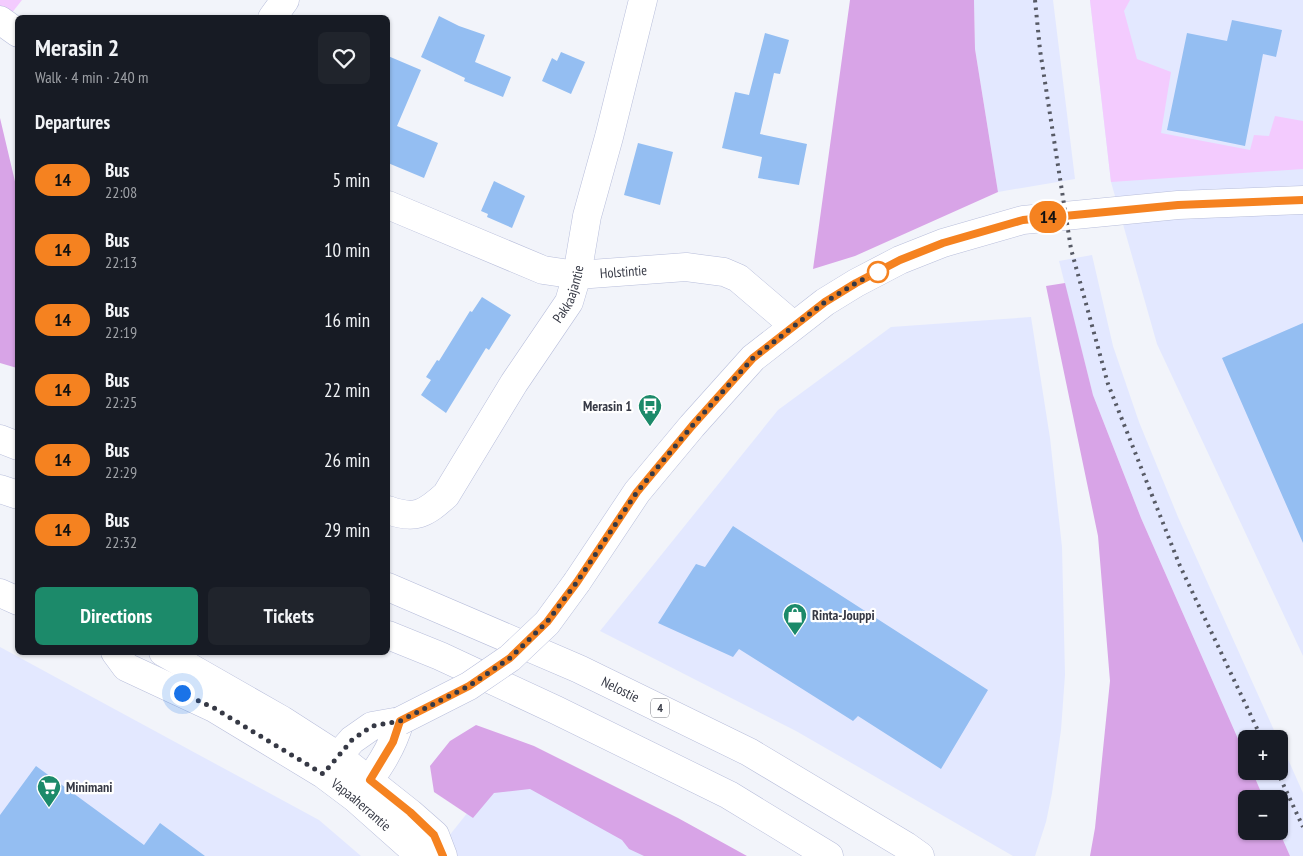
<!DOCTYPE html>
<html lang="en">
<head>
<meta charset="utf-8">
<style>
	body { margin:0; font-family:"PT Sans Narrow",sans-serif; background:#20242c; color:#f1f3f6; height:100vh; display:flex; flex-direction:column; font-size:19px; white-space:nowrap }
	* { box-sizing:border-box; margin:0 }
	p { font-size:16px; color:#9ea1a6 }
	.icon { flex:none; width:28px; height:28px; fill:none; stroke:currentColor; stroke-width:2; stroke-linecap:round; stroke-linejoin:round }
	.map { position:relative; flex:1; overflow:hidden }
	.sheet { position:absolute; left:15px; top:15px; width:375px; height:640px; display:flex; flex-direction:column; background:#171b24; border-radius:8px; box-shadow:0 1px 4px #0004 }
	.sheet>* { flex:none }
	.badge { padding:0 10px; border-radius:16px; font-size:18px; line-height:32px }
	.controls { position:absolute; left:1238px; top:730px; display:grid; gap:10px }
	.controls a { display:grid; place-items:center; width:50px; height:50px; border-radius:8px; background:#171b24; box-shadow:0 1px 4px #0004; font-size:25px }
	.you { position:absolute; width:25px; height:25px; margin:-12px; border:4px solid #fff; border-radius:50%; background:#1a73e8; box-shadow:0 0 0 8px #1a73e833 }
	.map>.badge { position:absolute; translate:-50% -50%; box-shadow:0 0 0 2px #fff }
	h2 { padding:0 20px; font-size:19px; line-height:45px }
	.round { display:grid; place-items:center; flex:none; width:52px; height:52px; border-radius:8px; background:#20242c }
	.overview { display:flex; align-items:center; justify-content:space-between; height:85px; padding:0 20px }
	h1 { font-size:24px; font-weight:800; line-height:38px }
	.cta { display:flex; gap:10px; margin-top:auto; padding:10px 20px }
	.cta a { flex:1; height:58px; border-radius:8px; background:#1c8a6a; color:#fff; font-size:20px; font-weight:800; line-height:58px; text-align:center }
	.cta a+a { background:#20242c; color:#f1f3f6 }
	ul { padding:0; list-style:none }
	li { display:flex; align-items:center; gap:15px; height:70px; padding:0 20px }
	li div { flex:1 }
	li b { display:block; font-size:19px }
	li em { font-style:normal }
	li .badge { min-width:55px; font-weight:700; text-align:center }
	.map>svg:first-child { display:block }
	.built { fill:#e3e8ff }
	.green { fill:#f3cbfe }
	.forest { fill:#d8a4e7 }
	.building { fill:#94bef2 }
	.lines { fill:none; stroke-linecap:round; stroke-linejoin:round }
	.minor-casing { stroke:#b8bedb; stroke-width:29 }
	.highway-casing { stroke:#b8bedb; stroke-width:29 }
	.minor { stroke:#fff; stroke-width:28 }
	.highway { stroke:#fff; stroke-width:28 }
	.rail { stroke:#575a65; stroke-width:4; stroke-dasharray:2.5 5; stroke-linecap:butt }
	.minor-bridge-casing { stroke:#b8bedb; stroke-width:29; stroke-linecap:butt }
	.minor-bridge { stroke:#fff; stroke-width:28 }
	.line-casing { stroke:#fff; stroke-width:11 }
	.line { stroke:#f58220; stroke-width:8 }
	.walk { stroke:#363945; stroke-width:5; stroke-dasharray:0 9 }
	.stop-dot { fill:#fff; stroke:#f58220; stroke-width:2.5 }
	.labels { text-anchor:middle; stroke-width:4.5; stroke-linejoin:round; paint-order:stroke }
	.shield { fill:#fff; stroke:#72747d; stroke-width:1 }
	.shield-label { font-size:12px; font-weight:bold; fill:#363945 }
	.street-label { font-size:14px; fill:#363945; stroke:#fff }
	.poi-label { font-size:14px; font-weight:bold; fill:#363945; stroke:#fff; text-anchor:start }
</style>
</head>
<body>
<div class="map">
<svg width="1303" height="856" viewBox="0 0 1303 856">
	<rect width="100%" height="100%" fill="#f2f4fa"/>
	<path class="built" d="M 974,0 L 1053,0 L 1075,179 L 998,192 L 975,49 Z
		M 1090,0 L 1303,0 L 1303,656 L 1157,344 L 1111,182 Z
		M 1092,255 L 1113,346 L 1139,422 L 1178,517 L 1278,739 L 1246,739 L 1246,757 L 1141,518 L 1093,395 L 1059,261 Z
		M 1031,317 L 1050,438 L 1062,547 L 1065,675 L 1061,730 L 1052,793 L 1046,822 L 1035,856 L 1013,856 L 796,731 L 600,631 L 778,410 L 891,327 Z
		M 0,647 L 319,820 L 361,856 L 0,856 Z
		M 1279,739 L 1303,793 L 1303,856 L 1290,856 L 1279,831 L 1279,799 L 1264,799 L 1252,771 L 1279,771 Z
		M 533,781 L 676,856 L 433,856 L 488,787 Z"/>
	<path class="green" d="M 0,0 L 22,0 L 0,28 Z
		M 1090,0 L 1130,0 L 1124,11 L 1137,59 L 1171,72 L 1161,133 L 1250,150 L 1254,135 L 1269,136 L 1275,116 L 1303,121 L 1303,169 L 1111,182 Z"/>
	<path class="forest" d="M 850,0 L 974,0 L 975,49 L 998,192 L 855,256 L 813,269 Z
		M 0,118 L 17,190 L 17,368 L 0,363 Z
		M 1065,283 L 1093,395 L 1141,518 L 1246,757 L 1246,771 L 1252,771 L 1264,799 L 1246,799 L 1246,831 L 1279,831 L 1290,856 L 1090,856 L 1095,828 L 1110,681 L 1098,536 L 1046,286 Z
		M 476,725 L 534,746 L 678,818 L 747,856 L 644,856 L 629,849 L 622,840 L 530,789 L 494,793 L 473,818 L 434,792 L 430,766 L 450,741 Z"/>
	<path class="building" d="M 439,16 L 459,26 L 485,35 L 475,62 L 511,77 L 503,97 L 464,81 L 465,78 L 421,57 Z
		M 1232,20 L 1282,30 L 1276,57 L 1263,54 L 1245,146 L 1167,130 L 1187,33 L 1227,41 Z
		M 765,33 L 789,40 L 780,74 L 774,73 L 760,134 L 807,144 L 799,185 L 758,178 L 762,157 L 722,148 L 735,92 L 749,95 Z
		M 561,52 L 585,62 L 571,94 L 542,81 L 552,58 L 557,61 Z
		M 388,56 L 421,70 L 397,126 L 438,143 L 424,178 L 388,163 Z
		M 638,143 L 673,152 L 660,205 L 624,195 Z
		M 494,181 L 525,196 L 512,228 L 487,217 L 488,214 L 481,211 Z
		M 482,297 L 511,315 L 489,350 L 486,348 L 446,413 L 421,395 L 431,380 L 426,377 L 437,360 L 439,361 L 470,311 L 472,312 Z
		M 1303,323 L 1303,543 L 1222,358 Z
		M 733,526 L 988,690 L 941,769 L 858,716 L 853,721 L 739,649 L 733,657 L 658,623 L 696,564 L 705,567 Z
		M 36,766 L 144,845 L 160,823 L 205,856 L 0,856 L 0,815 Z"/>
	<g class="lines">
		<g class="minor-casing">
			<g id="minor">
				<path d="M 272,18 L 285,0"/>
				<path d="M 0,20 L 18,33"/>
				<path id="s1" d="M 388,205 L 543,270 L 577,275 L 686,267 L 724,272 L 738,278 L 793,325"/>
				<path id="s2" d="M 388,510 C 415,520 425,514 446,495 L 514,383 L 569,302 L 577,275 L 587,216 L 609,137 L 643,0"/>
				<path d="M 577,582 L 637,492 L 692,426 L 753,358 L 825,302 L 856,283 L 900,260 L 943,243 L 1023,220 L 1178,205 L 1303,200"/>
				<path d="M 0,593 L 18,601"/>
				<path id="s3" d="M 115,652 L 126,667 L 214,708 L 323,774 L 355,798 L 418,854 L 426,856"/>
				<path d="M 163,652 L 282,720 L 338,756 L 410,813 L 435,835 L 443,856"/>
				<path d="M 325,771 L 352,740 L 372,726 L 400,721 C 392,749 377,771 359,793"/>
			</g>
		</g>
		<g class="highway-casing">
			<g id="highway">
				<path d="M 0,439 L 18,446"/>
				<path d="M 0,489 L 18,495"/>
				<path id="s4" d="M 388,587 L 579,669 L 749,752 L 906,846 L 920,856"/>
				<path d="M 388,635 L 440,656 L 556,710 L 729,795 L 829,856"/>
			</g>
		</g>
		<use href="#minor" class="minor"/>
		<use href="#highway" class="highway"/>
		<path class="rail" d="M 1035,0 L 1040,50 L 1071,249 L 1108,384 L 1180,566 L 1262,739
			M 1277,771 L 1303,827"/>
		<g class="minor-bridge-casing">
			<path id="minor-bridge" d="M 400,721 L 469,686 L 510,658 L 547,623 L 577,582"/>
		</g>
		<use href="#minor-bridge" class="minor-bridge"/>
	</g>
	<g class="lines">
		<g class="line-casing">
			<path id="line" d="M 443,856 L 434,835 L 410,812 L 370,780 L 393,742 L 400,721 L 469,686 L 510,658 L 547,622 L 577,582 L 637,492 L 692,426 L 753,358 L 825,302 L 856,283 L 900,260 L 943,243 L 1023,220 L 1178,205 L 1303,200"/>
		</g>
		<use href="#line" class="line"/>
		<path class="walk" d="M 182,693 L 214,708 L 323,774 L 352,740 L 372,726 L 400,721 L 469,686 L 510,658 L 547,622 L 577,582 L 637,492 L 692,426 L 753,358 L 825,302 L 856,283 L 878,272"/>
	</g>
	<defs>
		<g id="bus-pin" transform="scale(1.25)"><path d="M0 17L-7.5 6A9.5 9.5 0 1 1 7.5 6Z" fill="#1c8a6a" stroke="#fff"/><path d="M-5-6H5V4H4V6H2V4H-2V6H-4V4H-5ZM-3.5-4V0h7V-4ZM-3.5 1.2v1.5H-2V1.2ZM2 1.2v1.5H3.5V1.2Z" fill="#fff"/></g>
		<g id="shop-pin" transform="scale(1.25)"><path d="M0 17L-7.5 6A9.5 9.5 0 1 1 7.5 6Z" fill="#1c8a6a" stroke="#fff"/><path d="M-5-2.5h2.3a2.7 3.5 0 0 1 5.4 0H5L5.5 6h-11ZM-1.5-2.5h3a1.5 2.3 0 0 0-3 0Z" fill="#fff"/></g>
		<g id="supermarket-pin" transform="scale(1.25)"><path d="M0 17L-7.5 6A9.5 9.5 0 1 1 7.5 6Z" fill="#1c8a6a" stroke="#fff"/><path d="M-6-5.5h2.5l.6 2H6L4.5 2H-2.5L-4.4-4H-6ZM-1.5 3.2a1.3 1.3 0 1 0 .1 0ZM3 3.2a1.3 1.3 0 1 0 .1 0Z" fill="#fff"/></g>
	</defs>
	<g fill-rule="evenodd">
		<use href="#bus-pin" x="650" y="406"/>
		<use href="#shop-pin" x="795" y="615"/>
		<use href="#supermarket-pin" x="49" y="787"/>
	</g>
	<circle class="stop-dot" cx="878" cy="272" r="10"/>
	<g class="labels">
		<rect class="shield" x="651" y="698.5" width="18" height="19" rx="4"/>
		<g class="shield-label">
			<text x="660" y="712">4</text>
		</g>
		<g class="street-label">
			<text dy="5" stroke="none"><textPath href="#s1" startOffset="249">Holstintie</textPath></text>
			<text dy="5" stroke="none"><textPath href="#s2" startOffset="301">Pakkaajantie</textPath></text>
			<text dy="5" stroke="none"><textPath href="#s4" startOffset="254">Nelostie</textPath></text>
			<text dy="5" stroke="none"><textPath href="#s3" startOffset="292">Vapaaherrantie</textPath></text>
		</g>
		<g class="poi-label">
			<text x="632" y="411" text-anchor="end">Merasin 1</text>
			<text x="812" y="620">Rinta-Jouppi</text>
			<text x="66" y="792">Minimani</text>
		</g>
	</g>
</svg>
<div class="controls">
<a>+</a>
<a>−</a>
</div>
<div class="you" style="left:182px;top:693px"></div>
<b class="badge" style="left:1048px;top:217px;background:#f58220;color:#111">14</b>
<section class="sheet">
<div class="overview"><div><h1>Merasin 2</h1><p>Walk · 4 min · 240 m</p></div><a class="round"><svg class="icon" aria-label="heart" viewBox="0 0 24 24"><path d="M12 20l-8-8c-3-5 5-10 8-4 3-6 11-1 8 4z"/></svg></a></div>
<h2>Departures</h2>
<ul>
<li><span class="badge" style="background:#f58220;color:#111">14</span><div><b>Bus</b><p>22:08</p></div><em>5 min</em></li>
<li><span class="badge" style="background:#f58220;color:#111">14</span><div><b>Bus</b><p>22:13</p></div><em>10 min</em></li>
<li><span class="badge" style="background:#f58220;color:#111">14</span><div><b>Bus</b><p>22:19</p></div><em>16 min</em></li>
<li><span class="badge" style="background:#f58220;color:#111">14</span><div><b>Bus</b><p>22:25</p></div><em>22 min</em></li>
<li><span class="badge" style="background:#f58220;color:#111">14</span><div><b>Bus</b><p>22:29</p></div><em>26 min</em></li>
<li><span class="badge" style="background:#f58220;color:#111">14</span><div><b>Bus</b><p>22:32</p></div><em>29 min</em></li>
</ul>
<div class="cta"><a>Directions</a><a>Tickets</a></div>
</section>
</div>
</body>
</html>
